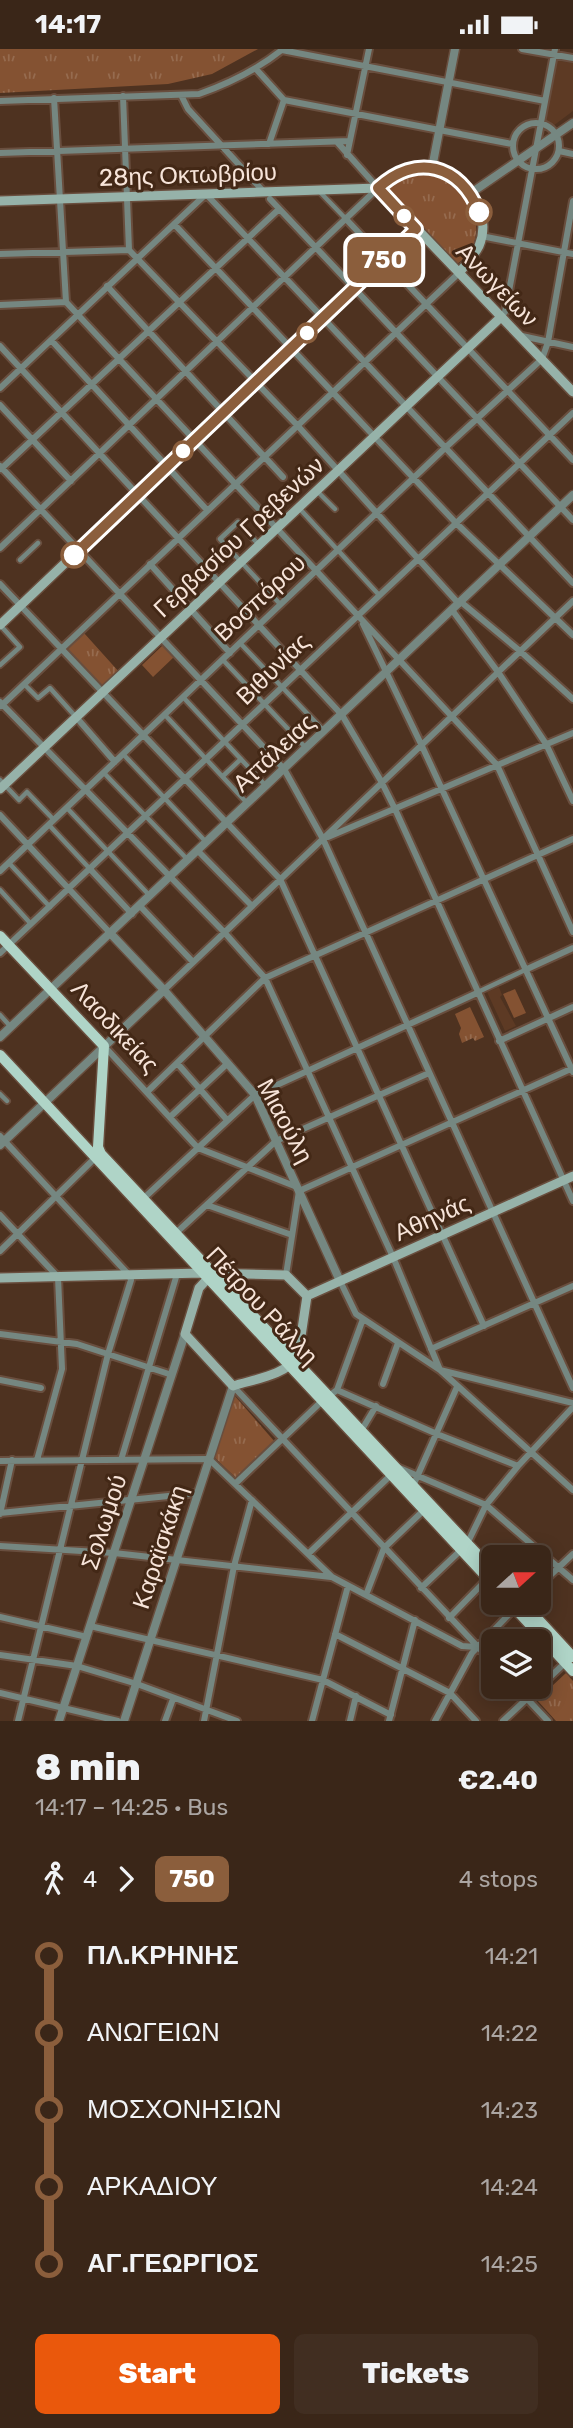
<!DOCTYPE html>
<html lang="en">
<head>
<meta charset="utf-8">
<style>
	body { margin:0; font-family:Rubik,sans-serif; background:#412e21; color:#f1f3f6; height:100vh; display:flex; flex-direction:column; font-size:26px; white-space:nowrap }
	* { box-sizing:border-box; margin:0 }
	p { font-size:23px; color:#aba5a2 }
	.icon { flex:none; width:38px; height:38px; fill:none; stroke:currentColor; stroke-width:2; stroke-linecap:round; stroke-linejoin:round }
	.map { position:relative; height:1672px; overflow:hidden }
	.drawer { display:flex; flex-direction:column; background:#3a2618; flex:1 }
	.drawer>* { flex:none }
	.badge { padding:0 14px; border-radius:10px; font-size:24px; line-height:46px }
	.needle { width:46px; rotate:69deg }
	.buttons { position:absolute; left:481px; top:1496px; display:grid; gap:14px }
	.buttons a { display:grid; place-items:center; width:70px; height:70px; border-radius:10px; background:#3a2618; box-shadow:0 4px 18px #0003,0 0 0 2px #544337; font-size:35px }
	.map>.badge { position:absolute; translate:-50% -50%; box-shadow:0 0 0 4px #fff }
	.legs { display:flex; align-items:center; gap:10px; height:77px; padding:0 35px; font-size:23px }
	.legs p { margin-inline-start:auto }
	.head { display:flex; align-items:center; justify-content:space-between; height:119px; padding:0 35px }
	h1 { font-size:38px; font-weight:800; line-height:52px }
	.button { display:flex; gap:14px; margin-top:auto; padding:14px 35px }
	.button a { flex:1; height:80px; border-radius:10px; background:#ea580c; color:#fff; font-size:28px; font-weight:800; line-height:80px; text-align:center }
	.button a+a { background:#412e21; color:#f1f3f6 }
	ul { padding:0 35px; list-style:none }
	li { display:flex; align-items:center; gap:24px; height:77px; font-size:26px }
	li i { display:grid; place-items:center; width:10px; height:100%; margin:0 9px; background:currentColor }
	li i::after { content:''; width:18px; height:18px; margin:-9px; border:5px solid; border-radius:50%; background:#3a2618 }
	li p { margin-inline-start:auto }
	li:first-child i { background:linear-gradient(#0000 50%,currentColor 0) }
	li:last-child i { background:linear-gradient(currentColor 50%,#0000 0) }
	.status { display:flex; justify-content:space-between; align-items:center; height:49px; padding:0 35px; background:#3a2618; direction:ltr }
	.status svg { height:19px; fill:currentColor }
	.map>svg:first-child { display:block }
	.built { fill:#5d3a24 }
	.park { fill:url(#park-tufts) }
	.pitch { fill:#845232 }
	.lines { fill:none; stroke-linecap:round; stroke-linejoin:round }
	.pedestrian-casing { stroke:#694e3e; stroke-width:8 }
	.minor-casing { stroke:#694e3e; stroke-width:10 }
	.tertiary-casing { stroke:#694e3e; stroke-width:11 }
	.secondary-casing { stroke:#694e3e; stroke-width:12 }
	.primary-casing { stroke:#694e3e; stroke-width:13 }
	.pedestrian { stroke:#758781; stroke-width:4.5 }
	.minor { stroke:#758781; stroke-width:6 }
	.tertiary { stroke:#758781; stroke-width:8 }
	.secondary { stroke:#96b2a9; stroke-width:9 }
	.primary { stroke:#afd4c7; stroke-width:10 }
	.line-1-casing { stroke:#fff; stroke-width:16 }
	.line-1 { stroke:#8b5e3c; stroke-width:10 }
	.stop-1-dot { fill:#fff; stroke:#8b5e3c; stroke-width:3.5 }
	.labels { text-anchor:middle; stroke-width:6; stroke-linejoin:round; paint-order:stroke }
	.street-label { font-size:24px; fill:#f7e4d9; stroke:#432816 }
</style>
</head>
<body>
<div class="status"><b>14:17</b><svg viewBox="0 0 49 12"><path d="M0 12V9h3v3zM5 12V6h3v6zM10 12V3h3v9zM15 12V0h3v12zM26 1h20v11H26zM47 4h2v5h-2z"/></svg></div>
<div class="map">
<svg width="573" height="1672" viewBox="0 0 573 1672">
	<defs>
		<pattern id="park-tufts" width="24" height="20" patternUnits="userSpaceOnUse" patternTransform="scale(1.75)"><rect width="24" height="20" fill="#845232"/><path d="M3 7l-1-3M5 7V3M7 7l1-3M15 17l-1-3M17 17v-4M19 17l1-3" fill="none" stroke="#966b4f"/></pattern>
	</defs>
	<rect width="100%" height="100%" fill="#4e3220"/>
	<path class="built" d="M 554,11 L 573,14 L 573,62 L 553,77 L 543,71 Z
		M 499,938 L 502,946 L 500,948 L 516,977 L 505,982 L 487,943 Z"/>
	<path class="park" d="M 0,0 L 258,0 L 212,25 L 168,35 L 0,44 Z
		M 420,121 C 427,123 435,123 442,126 C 469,136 487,178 469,204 C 467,208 461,212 457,215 L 385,139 L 399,127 Z
		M 84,584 L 120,624 L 102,640 L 66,601 Z
		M 470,958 L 484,988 L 475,992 L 473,989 L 462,994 L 459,985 L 461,979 L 455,965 Z
		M 234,1346 L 275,1393 L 236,1429 L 213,1407 Z
		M 566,1624 L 573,1632 L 573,1672 L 556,1672 L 537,1651 Z"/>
	<path class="pitch" d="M 163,596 L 174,608 L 153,628 L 142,616 Z
		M 515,940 L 526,964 L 514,969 L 503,945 Z"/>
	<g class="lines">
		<g class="pedestrian-casing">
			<path id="pedestrian" d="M 319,142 L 345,169
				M 317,442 L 335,460
				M 299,459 L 379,546
				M 259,496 L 238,473 L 220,490 L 280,555
				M 20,511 L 38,494
				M 240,594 L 324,682
				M 223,611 L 306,699
				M 0,616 L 20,598 L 1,577
				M 24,635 L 38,649 L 50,639 L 76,668
				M 183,648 L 266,737
				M 165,666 L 247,754
				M 123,705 L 206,793
				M 104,724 L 188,811
				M 223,727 L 241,710
				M 0,731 L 19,751 L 27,743 L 54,771
				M 67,759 L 150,847
				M 49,776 L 90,820
				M 9,814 L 50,858
				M 0,841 L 31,875
				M 478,943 L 525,921
				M 0,966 L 10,977
				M 0,1045 L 7,1052"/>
		</g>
		<g class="minor-casing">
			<path id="minor" d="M 522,0 L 573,9
				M 282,1 L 545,52
				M 256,20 L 284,51 L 512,95
				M 181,46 L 188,60 L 264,143
				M 123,47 L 129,201 L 297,376 L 459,555
				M 54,49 L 66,253 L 497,716 L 573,883
				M 0,52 L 199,45 C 230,34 257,21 283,0
				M513 97a23 23 0 1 1 46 0a23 23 0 1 1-46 0Z
				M 269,95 L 284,51
				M 559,102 L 573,105
				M 0,104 L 349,92
				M 347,106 L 369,0
				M 270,150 L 573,471
				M 345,169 L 573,411
				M 174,175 L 456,474 L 573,586
				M 481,187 L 573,205
				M 0,205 L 129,201
				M 107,237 L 283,428
				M 0,256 L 66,253
				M 501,268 L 505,263 L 555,0
				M 522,287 L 573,298
				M 51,291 L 207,461
				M 0,297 L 342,666 L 381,732 L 395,760 L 573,1152
				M 0,339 L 206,145 L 573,534
				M 0,356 L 71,432
				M 0,417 L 284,720 L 323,790 L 573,1339
				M 1,420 L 278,161
				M 0,499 L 378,139 L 337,93
				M 150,515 L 230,604
				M 0,535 L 280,830 L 484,1277
				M 461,553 L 520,602 L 573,650
				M 452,561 L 498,623 L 546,695 L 573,752
				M 363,575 L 421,695 L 573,1023
				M 0,653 L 224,883 L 265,929 L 393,1208 L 440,1321 L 573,1354
				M 1,657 L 459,224
				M 76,668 L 115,713
				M 0,766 L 111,885
				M 328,788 L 573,684
				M 198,802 L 252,857
				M 90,820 L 132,865
				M 0,822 L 445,399 L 542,310 L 548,293 L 573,152
				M 140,857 L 193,913
				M 0,904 L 573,364
				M 525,921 L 573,899
				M 164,941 L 573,552
				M 499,992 L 573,958
				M 104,997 L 198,1099 L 297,1138
				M 177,1014 L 227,1071
				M 147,1043 L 265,929 L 573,790
				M 170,1068 L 228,1014
				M 0,1087 L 129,1226 L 131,1231 L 108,1305 L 18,1672
				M 144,1149 L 255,1046 L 477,944
				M 207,1156 L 292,1186
				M 0,1166 L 58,1228 L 62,1320 L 37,1411
				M 176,1184 L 276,1092 L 429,1024
				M 0,1202 L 95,1109
				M 286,1226 L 299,1142 L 573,1019
				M 340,1232 L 356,1265 L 440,1321 L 573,1441
				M 0,1285 L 77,1295 L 172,1326
				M 431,1300 L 573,1237
				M 0,1331 L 41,1339
				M 383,1335 L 398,1294
				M 233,1337 L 494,1615
				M 337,1341 L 437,1385 L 518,1417
				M 329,1347 L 337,1341 L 363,1270
				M 361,1382 L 376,1357
				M 121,1411 L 177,1225
				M 0,1412 L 209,1410 L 332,1528 L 462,1597 L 476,1598
				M 397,1418 L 486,1456 L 573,1531
				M 235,1435 L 322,1352
				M 413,1437 L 457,1338
				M 0,1464 L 198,1444
				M 0,1465 L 12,1411
				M 467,1495 L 486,1456 L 518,1417 L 573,1358
				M 0,1497 L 114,1504 L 331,1528
				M 308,1505 L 391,1426
				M 539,1537 L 573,1505
				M 421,1539 L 461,1501
				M 366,1546 L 384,1499 L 424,1461
				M 0,1568 L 87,1588
				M 449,1569 L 487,1530
				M 90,1577 L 323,1631 L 391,1666
				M 335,1585 L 450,1644 L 476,1672
				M 0,1606 L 77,1617 L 137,1635 L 237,1672
				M 516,1638 L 548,1672
				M 0,1644 L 118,1672
				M 165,1672 L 173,1650
				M 204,1672 L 234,1517 L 252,1451
				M 312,1672 L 348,1537
				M 350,1672 L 356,1647
				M 389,1672 L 415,1571
				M 435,1672 L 472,1604 L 515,1559
				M 503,1672 L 567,1612"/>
		</g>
		<g class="tertiary-casing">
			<path id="tertiary" d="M 432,119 L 455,0
				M 471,144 L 573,74
				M 111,885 L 164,941 L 255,1046 L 340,1232
				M 0,988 L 573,446
				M 0,1096 L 164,941
				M 59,1672 L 185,1285
				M 124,1672 L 233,1337"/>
		</g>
		<g class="secondary-casing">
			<path id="secondary" d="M 378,139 L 573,343
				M 378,139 C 385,132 394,124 404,121 C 449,107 497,154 479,197 C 474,207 466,215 459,224
				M 0,152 L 378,139
				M 0,576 L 416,180
				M 0,740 L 501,268
				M 211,1226 L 199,1239 L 185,1285 L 233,1337 C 254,1330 285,1327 298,1307 L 307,1247
				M 0,1229 L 202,1224 L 286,1226 L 307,1247
				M 307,1247 L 573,1127"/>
		</g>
		<g class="primary-casing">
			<path id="primary" d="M 0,887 L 104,997 L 98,1098 L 101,1105 L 494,1523
				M 0,1006 L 494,1536
				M 510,1554 L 573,1622
				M 523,1554 L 573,1608"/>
		</g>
		<use href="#pedestrian" class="pedestrian"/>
		<use href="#minor" class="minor"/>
		<use href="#tertiary" class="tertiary"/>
		<use href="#secondary" class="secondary"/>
		<use href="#primary" class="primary"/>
	</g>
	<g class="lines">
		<g class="line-1-casing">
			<path id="line-1" d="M 74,506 L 416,180 L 378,139 C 416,104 460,115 479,163"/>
		</g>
		<use href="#line-1" class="line-1"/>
	</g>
	<g class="stop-1-dot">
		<circle cx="479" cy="163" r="12"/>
		<circle cx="404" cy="167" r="9"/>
		<circle cx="307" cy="284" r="9"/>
		<circle cx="183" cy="402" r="9"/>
		<circle cx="74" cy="506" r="12"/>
	</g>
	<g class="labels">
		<g class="street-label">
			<text transform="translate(188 126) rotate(-2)" y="8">28ης Οκτωβρίου</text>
			<text transform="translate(497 236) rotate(46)" y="8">Ανωγείων</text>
			<text transform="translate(239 488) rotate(-43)" y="8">Γερβασίου Γρεβενών</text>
			<text transform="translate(260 549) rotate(-43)" y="8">Βοσπόρου</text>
			<text transform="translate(273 620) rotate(-44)" y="8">Βιθυνίας</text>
			<text transform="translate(274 704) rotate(-43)" y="8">Αττάλειας</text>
			<text transform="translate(115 978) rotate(47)" y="8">Λαοδικείας</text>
			<text transform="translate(285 1072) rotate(62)" y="8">Μιαούλη</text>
			<text transform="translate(432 1169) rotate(-24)" y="8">Αθηνάς</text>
			<text transform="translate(262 1257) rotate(47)" y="8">Πέτρου Ράλλη</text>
			<text transform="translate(104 1473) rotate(-72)" y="8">Σολωμού</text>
			<text transform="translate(160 1498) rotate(-72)" y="8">Καραϊσκάκη</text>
		</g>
	</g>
</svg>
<div class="buttons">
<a><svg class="needle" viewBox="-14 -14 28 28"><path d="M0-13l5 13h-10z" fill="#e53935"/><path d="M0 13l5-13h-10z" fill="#aba5a2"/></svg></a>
<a><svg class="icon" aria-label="layers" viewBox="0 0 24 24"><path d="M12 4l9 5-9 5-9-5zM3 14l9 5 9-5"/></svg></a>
</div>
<b class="badge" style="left:384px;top:211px;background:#8b5e3c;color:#fff">750</b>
</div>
<section class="drawer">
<div class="head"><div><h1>8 min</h1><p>14:17 – 14:25 · Bus</p></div><b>€2.40</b></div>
<div class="legs"><svg class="icon" aria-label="walk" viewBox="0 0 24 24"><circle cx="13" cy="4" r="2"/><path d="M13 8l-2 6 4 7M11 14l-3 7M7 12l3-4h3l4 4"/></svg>4<svg class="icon" aria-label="forward" viewBox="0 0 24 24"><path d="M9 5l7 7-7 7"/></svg><b class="badge" style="background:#8b5e3c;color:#fff">750</b><p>4 stops</p></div>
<ul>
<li><i style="color:#8b5e3c"></i><b>ΠΛ.ΚΡΗΝΗΣ</b><p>14:21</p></li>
<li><i style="color:#8b5e3c"></i><span>ΑΝΩΓΕΙΩΝ</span><p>14:22</p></li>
<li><i style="color:#8b5e3c"></i><span>ΜΟΣΧΟΝΗΣΙΩΝ</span><p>14:23</p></li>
<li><i style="color:#8b5e3c"></i><span>ΑΡΚΑΔΙΟΥ</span><p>14:24</p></li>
<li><i style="color:#8b5e3c"></i><b>ΑΓ.ΓΕΩΡΓΙΟΣ</b><p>14:25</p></li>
</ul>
<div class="button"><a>Start</a><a>Tickets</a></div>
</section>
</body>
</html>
